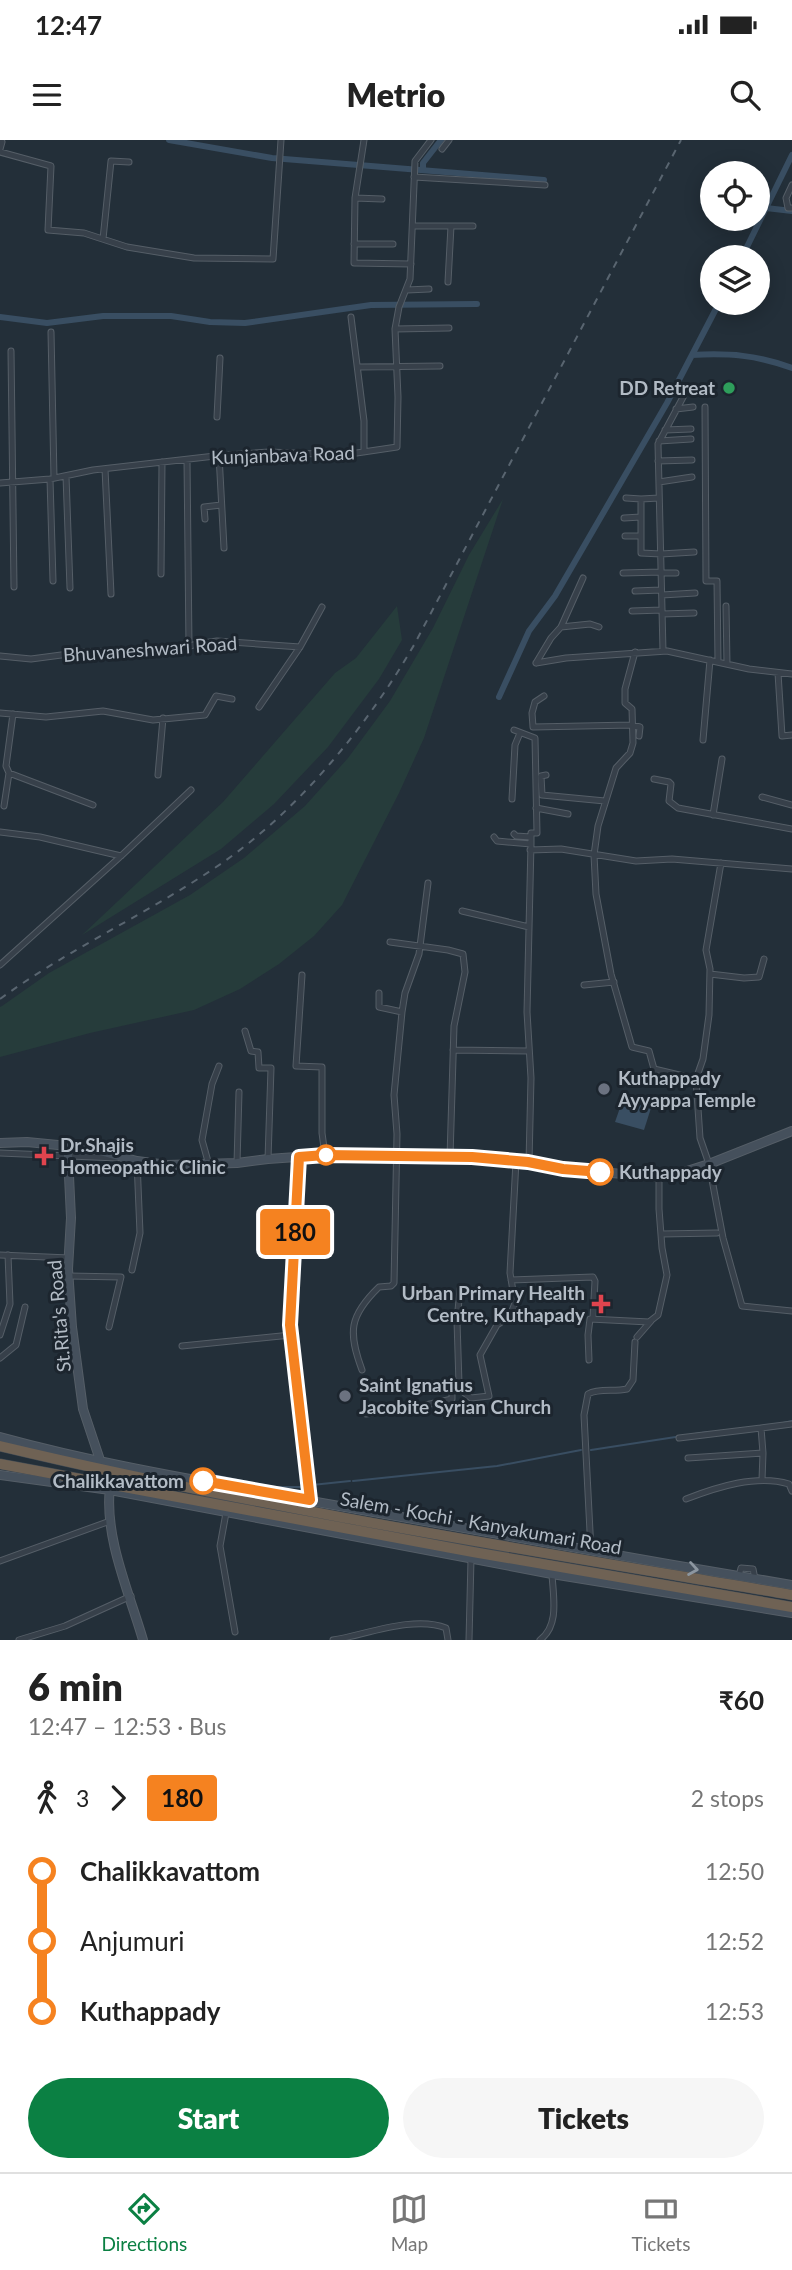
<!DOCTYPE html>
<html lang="en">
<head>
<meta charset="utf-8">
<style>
	body { margin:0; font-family:Lato,sans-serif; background:#f6f6f6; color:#222; height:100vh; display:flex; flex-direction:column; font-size:26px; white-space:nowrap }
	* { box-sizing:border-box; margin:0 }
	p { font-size:23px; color:#767676 }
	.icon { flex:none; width:38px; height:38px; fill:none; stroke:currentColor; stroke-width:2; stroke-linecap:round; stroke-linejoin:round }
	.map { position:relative; height:1500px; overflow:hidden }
	.drawer { display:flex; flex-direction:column; background:#fff; flex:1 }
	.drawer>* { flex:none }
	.badge { padding:0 14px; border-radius:5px; font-size:24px; line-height:46px }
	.buttons { position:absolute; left:700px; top:21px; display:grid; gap:14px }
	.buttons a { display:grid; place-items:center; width:70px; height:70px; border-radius:50%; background:#fff; box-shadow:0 4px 18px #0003; font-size:35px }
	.map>.badge { position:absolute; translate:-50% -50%; box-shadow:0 0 0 4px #fff }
	.legs { display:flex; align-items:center; gap:10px; height:77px; padding:0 28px; font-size:23px }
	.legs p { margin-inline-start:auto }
	.summary { display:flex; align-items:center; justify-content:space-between; height:119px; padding:0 28px }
	h1 { font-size:38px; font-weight:800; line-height:52px }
	.action { display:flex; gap:14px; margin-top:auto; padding:14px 28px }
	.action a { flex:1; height:80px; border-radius:42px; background:#0b8043; color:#fff; font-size:28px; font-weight:800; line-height:80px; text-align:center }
	.action a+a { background:#f6f6f6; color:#222 }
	ul { padding:0 28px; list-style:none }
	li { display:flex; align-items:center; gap:24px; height:70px; font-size:26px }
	li i { display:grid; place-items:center; width:10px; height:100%; margin:0 9px; background:currentColor }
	li i::after { content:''; width:18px; height:18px; margin:-9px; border:5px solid; border-radius:50%; background:#fff }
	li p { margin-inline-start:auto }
	li:first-child i { background:linear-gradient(#0000 50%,currentColor 0) }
	li:last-child i { background:linear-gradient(currentColor 50%,#0000 0) }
	.status { display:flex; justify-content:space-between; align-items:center; height:49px; padding:0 35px; background:#fff; direction:ltr }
	.status svg { height:19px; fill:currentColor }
	header { display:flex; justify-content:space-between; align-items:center; height:91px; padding:0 28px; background:#fff; font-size:32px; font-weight:800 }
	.dock { display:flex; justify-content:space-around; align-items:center; height:98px; border-top:2px solid #e0e0e0; background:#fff; font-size:19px; color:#767676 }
	.dock a { display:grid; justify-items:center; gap:4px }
	.dock .selected { color:#0b8043 }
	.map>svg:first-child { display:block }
	.green { fill:#263c3b }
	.water { fill:#394e62 }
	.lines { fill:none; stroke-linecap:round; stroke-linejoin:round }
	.stream { stroke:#394e62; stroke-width:2 }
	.canal { stroke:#394e62; stroke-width:6 }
	.street-casing { stroke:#555e67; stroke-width:7 }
	.secondary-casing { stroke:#555e67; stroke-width:10 }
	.highway-casing { stroke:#424b54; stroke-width:11 }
	.street { stroke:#37404a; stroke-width:5 }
	.secondary { stroke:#45505c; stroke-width:8 }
	.highway { stroke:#6f6254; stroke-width:10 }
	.rail { stroke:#596570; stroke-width:2; stroke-dasharray:7 7; stroke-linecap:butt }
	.oneway { stroke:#8c96a0 }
	.line-1-casing { stroke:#fff; stroke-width:16 }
	.line-1 { stroke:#f58220; stroke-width:10 }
	.leisure-dot { fill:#2e9e5b; stroke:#1c252e; stroke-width:2.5 }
	.worship-dot { fill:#6b7280; stroke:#1c252e; stroke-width:2.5 }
	.stop-1-dot { fill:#fff; stroke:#f58220; stroke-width:3.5 }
	.health-dot { fill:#e0444e; stroke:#1c252e; stroke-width:2.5 }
	.labels { text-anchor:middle; stroke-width:6; stroke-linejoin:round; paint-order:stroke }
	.poi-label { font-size:19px; font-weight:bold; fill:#b2bbc5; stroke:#1c252e; text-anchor:start }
	.street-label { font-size:19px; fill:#b2bbc5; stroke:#1c252e }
	.stop-label { font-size:19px; font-weight:bold; fill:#b2bbc5; stroke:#1c252e; text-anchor:start }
</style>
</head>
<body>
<div class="status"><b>12:47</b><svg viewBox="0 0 49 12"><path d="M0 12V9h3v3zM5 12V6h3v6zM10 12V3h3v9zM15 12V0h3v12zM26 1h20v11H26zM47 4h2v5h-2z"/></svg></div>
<header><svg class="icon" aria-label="menu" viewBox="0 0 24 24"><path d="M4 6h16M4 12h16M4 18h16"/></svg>Metrio<svg class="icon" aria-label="search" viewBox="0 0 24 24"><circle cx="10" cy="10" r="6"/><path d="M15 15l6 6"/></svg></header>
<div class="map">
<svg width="792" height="1500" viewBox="0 0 792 1500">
	<rect width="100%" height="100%" fill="#232f39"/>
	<path class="green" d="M 503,359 L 424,598 L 399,653 L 342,765 L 314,796 L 279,824 L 240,849 L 194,870 L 90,893 L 0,917 L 0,867 L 2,866 L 49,833 L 190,755 L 244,718 L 305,666 L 348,618 L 390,561 L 433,488 L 469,415 Z
		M 397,466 L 402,500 L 379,539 L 328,607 L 274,664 L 221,709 L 82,795 L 223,662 L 335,533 L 356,518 Z"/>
	<path class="water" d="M 623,959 L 651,968 L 644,990 L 615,982 Z"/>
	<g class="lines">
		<path class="stream" d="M 783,1283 L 792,1281
			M 591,1310 L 708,1292
			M 208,1334 L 274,1347 L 302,1347
			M 353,1341 L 497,1326 L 581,1310
			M 312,1345 L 350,1341"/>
		<path class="canal" d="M 169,0 L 272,18 L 544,40
			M 423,30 L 423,23 L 441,0
			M 766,68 L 792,71
			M 742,117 L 792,15
			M 0,177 L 47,183 L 103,176 L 171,176 L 210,182 L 245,183 L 371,165 L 477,164
			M 692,215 C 729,213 757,215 792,228
			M 499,557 L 529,491 L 555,456 L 667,263 L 719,163"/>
		<g class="street-casing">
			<path id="street" d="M 364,0 L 355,58 L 354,123 L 411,124
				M 0,1 L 2,2 L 0,9
				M 442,9 L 449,0
				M 0,12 L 51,26 L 48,90 L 84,93 L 127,107 L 194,118 L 273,119 L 281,0
				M 414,37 L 545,45
				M 792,45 L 786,58 L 788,68 L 792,68
				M 355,58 L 382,59
				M 413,86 L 473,86
				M 103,99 L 111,21 L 129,22
				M 354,104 L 393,104
				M 448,142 L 451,86
				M 407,150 L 429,149
				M 351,177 L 364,281 L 364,312
				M 395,189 L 449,188
				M 51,192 L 54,338
				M 11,211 L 14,447
				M 358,227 L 440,226
				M 705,267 L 706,441 L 717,441 L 718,522
				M 676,269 L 693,267
				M 217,277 L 220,218
				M 665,290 L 691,289
				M 659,301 L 691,299
				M 219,315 L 224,408
				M 187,320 L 189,507
				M 658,321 L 692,320
				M 105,329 L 111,454
				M 66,336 L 70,448
				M 50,339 L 53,441
				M 659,342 L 692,337
				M 0,343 L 50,339 L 93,330 L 215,316 L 269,312 L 343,315 L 397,307 L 398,257 L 395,189 L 399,167 L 410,139 L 415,21 L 431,0
				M 626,358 L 641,359
				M 659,358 L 641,359 L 641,413 L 661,414 L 694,412
				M 624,378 L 641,377
				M 205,379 L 204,367 L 221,365
				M 625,396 L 641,396
				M 623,433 L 661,432
				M 661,433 L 676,433
				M 161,434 L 162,322
				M 635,451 L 661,450
				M 662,455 L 695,453
				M 726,466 L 727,524
				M 632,471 L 662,470
				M 662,474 L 694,473
				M 561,487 L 590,484 L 599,487
				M 663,511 L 658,304 L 688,248
				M 635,512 L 625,549 L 625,563 L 632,569 L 633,603 L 630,613 L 616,628 L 598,686 L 594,715 L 596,754 L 611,834 L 632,907 L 649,911 L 654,929 L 696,939 L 700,998 L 709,1024 L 723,1098 L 742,1166 L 792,1171
				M 0,516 L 31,519 L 84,512 L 164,511 L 183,509 L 196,504 L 217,501 L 300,507
				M 536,523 L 566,518 L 667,511 L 749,529 L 792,534
				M 536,523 L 551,498 L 561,487 L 583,438
				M 778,533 L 782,596 L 792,595
				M 544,556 L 535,562 L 532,573 L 533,587 L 632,585 L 640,587 L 639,596
				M 259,567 L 300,507 L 322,467
				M 0,573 L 46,577 L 103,571 L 153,580 L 205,575 L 216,556 L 232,559
				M 514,590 L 535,598 L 537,693 L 531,693 L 531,704
				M 703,600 L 710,520
				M 9,633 L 93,665
				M 158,635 L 163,578
				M 546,635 L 541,636 L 542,655 L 605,661
				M 654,639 L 669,642 L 671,644 L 669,661 L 678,668 L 792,689
				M 762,657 L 792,665
				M 512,659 L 515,605 L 520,593
				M 4,666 L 9,633 L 6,626 L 13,574
				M 536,668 L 568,674
				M 713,675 L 722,619
				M 0,692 L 40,697 L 121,716
				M 514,694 L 516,696 L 531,697
				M 494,697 L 497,701 L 531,704 L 527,872 L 531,938 L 529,1022
				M 530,710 L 561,709 L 636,721 L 672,719 L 792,729
				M 462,771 L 529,787
				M 390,802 L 448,810 L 463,814 L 465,832 L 454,886 L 450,1017
				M 0,825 L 121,716 L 191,650
				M 710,834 L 744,838 L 759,837 L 764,819
				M 302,835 L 296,926 L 322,927 L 322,993 L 325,1015
				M 584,845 L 614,842
				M 402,872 L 405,853 L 419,814 L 428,743
				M 245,891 L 251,911 L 258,912 L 259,928 L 271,928 L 268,1019
				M 453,910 L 529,911
				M 696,939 L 703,919 L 709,875 L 710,829 L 706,810 L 721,723
				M 0,1013 L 117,1018
				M 237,1023 L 239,952
				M 209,1025 L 202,1000 L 212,944 L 219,926
				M 661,1094 L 717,1093
				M 0,1115 L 69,1118
				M 132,1130 L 140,1093 L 137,1021
				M 69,1136 L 121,1137 L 109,1187
				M 511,1140 L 593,1137 L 595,1141 L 593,1178
				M 0,1195 L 10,1164 L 8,1115
				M 637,1197 L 651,1181
				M 182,1206 L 291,1195
				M 0,1218 L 16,1205 L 25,1167
				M 589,1220 L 588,1195 L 590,1179 L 649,1182 L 658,1175 L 667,1135 L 662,1108 L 659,1069 L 659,1037
				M 362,1230 C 348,1192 349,1176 379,1147 L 391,1146 L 394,1143 L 397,994 L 394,955 L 402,872 L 379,867 L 379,853
				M 458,1248 L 471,1258 L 489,1256 L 480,1215 L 497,1185 L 510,1176 L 515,1163 L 510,1133 L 516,1021
				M 366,1274 L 417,1267 L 452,1259 L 452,1249 L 458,1248 L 459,1244 L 457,1181 L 460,1149
				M 761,1288 L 792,1284
				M 679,1298 L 761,1288 L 763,1313 L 762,1340
				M 688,1318 L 763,1313
				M 686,1359 C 717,1347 757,1334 789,1344 L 792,1351
				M 226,1373 L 220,1406 L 235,1492
				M 591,1411 L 584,1275 L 588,1254 C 599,1248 614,1252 627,1249 L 633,1240 L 635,1202
				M 0,1421 L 110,1381
				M 739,1436 L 741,1428 L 753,1429 L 755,1439
				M 19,1500 L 65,1486 L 131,1456
				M 333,1500 C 365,1495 414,1475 446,1488 L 448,1500
				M 469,1500 L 471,1419
				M 540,1500 C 560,1485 553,1456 552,1434"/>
		</g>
		<g class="secondary-casing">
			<path id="secondary" d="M 0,1003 L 27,1002 L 68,1006 L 96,1010 L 137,1021 L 167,1025 L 237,1023 L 268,1019 L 325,1015 L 472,1017 L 529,1022 L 563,1029 L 659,1037 L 684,1032 L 709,1024 L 792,991
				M 68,1015 L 71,1078 L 68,1129 L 72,1187 L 83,1269 L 101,1323
				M 299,1017 L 290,1185 L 310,1363
				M 0,1297 C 106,1326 214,1343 322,1363 C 478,1391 635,1419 792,1445
				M 0,1335 L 110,1350 L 552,1434 L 792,1473
				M 110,1347 C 104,1397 129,1452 143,1500"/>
		</g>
		<g class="highway-casing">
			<path id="highway" d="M 0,1306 C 261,1368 527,1410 792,1455
				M 0,1324 L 473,1412 L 792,1467"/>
		</g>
		<use href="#street" class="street"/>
		<use href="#secondary" class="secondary"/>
		<use href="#highway" class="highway"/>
		<path class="rail" d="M 0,859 C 70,808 151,772 222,723 C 300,669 367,586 414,505 L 681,0"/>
	</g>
	<defs><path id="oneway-chevron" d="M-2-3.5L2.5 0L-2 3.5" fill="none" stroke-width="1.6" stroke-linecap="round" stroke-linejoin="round" transform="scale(1.75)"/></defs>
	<use class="oneway" href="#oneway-chevron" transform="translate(693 1429) rotate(9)"/>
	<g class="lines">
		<g class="line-1-casing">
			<path id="line-1" d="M 203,1341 L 310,1360 L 290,1185 L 299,1017 L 325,1015 L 472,1017 L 528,1022 L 563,1029 L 600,1032"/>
		</g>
		<use href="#line-1" class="line-1"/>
	</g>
	<circle class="leisure-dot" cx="729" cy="248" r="7"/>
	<g class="worship-dot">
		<circle cx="604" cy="949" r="7"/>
		<circle cx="345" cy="1256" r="7"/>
	</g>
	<g class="stop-1-dot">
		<circle cx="326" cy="1015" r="9"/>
		<circle cx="600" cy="1032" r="12"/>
		<circle cx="203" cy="1341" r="12"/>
	</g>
	<g class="health-dot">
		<path d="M40.5 1005.5h7v7h7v7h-7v7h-7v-7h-7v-7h7z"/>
		<path d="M597.5 1153.5h7v7h7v7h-7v7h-7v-7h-7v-7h7z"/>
	</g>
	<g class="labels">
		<g class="poi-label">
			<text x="715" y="255" text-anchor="end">DD Retreat</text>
			<text x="618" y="945">Kuthappady<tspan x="618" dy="22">Ayyappa Temple</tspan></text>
			<text x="60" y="1012">Dr.Shajis<tspan x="60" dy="22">Homeopathic Clinic</tspan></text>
			<text x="585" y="1160" text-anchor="end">Urban Primary Health<tspan x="585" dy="22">Centre, Kuthapady</tspan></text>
			<text x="359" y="1252">Saint Ignatius<tspan x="359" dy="22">Jacobite Syrian Church</tspan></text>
		</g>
		<g class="street-label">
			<text transform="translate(283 315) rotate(-2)" y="7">Kunjanbava Road</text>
			<text transform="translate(150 509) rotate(-4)" y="7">Bhuvaneshwari Road</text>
			<text transform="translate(59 1176) rotate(-95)" y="7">St.Rita's Road</text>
			<text transform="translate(481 1383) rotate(10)" y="7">Salem - Kochi - Kanyakumari Road</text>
		</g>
		<g class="stop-label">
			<text x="619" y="1039">Kuthappady</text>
			<text x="184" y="1348" text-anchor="end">Chalikkavattom</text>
		</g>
	</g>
</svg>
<div class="buttons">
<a><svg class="icon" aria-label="locate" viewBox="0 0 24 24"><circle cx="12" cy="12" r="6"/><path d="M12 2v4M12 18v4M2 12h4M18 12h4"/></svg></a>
<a><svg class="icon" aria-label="layers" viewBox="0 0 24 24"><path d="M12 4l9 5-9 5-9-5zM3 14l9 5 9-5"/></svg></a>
</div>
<b class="badge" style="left:295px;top:1092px;background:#f58220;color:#111">180</b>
</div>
<section class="drawer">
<div class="summary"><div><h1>6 min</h1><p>12:47 – 12:53 · Bus</p></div><b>₹60</b></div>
<div class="legs"><svg class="icon" aria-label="walk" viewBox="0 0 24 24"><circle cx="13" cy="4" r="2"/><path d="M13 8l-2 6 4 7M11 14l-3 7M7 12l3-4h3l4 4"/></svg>3<svg class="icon" aria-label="forward" viewBox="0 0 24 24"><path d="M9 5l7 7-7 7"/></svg><b class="badge" style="background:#f58220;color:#111">180</b><p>2 stops</p></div>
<ul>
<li><i style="color:#f58220"></i><b>Chalikkavattom</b><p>12:50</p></li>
<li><i style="color:#f58220"></i><span>Anjumuri</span><p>12:52</p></li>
<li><i style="color:#f58220"></i><b>Kuthappady</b><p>12:53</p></li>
</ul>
<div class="action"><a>Start</a><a>Tickets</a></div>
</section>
<nav class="dock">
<a class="selected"><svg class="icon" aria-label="directions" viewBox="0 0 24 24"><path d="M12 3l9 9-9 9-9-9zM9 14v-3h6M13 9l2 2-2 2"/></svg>Directions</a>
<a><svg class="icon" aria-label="map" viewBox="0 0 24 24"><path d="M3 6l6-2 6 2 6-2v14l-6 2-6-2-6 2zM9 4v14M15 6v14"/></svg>Map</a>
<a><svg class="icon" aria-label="tickets" viewBox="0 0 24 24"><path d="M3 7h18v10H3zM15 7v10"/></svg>Tickets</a>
</nav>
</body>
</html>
